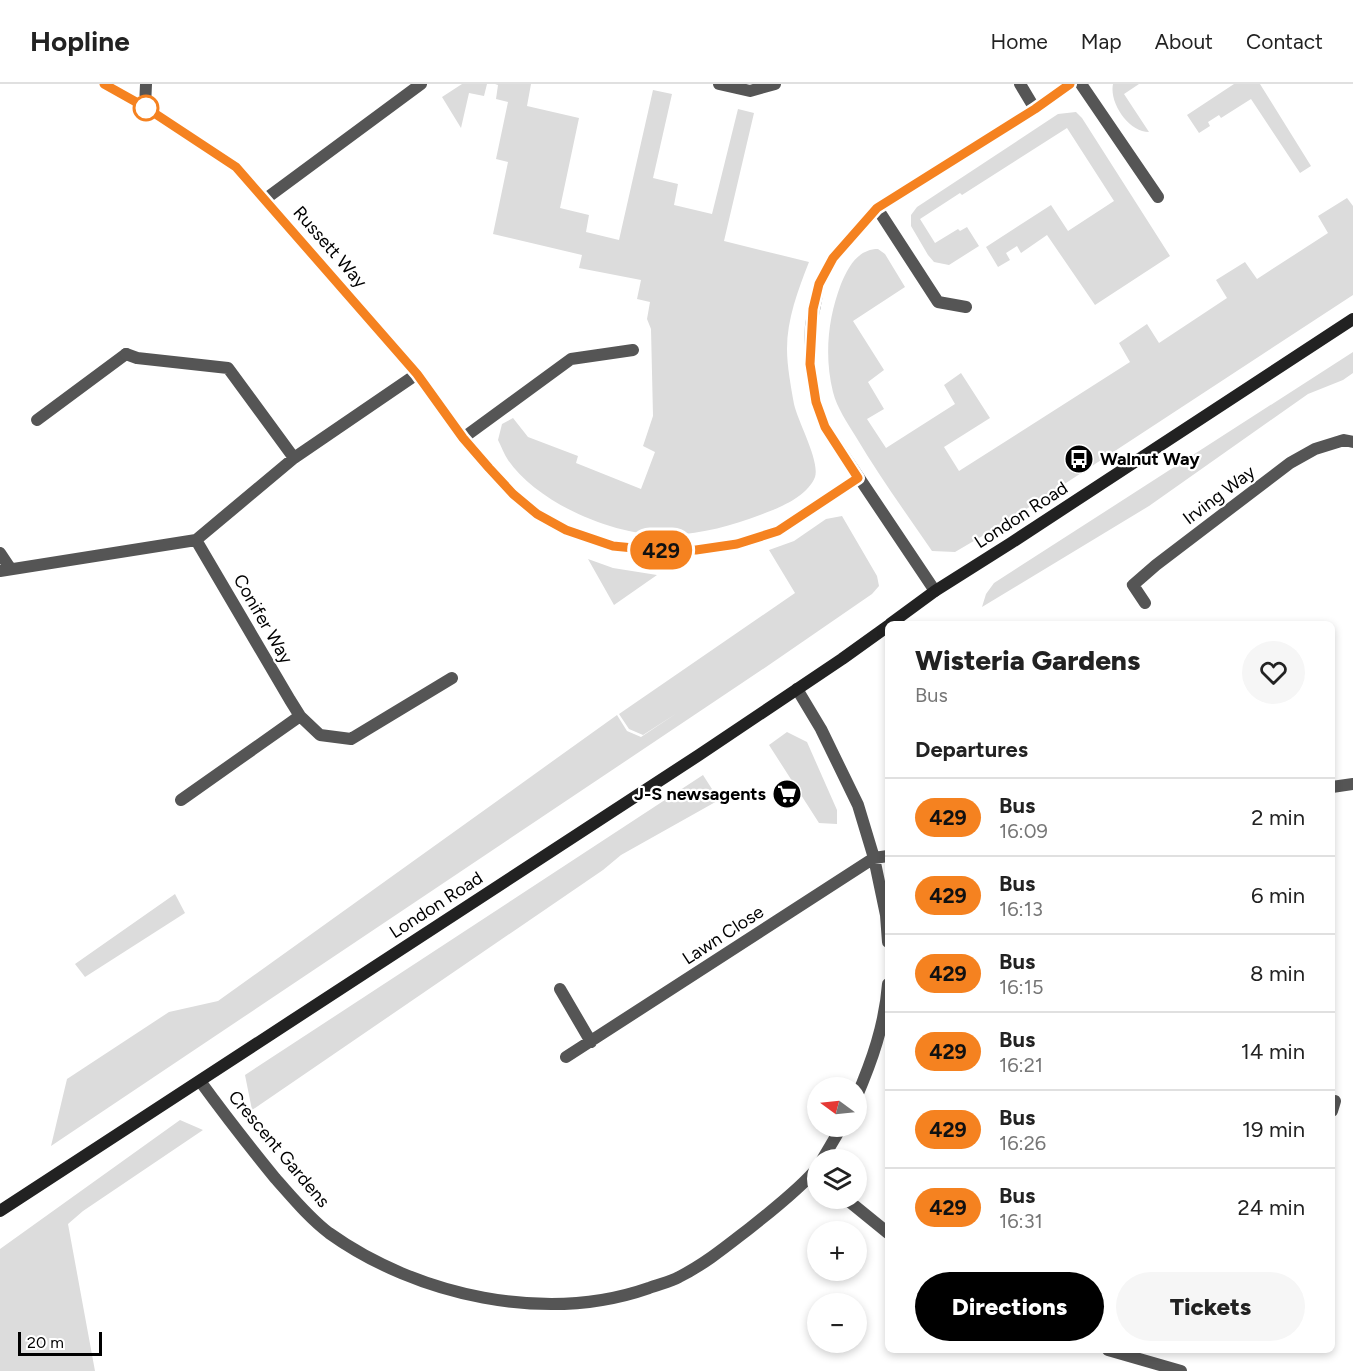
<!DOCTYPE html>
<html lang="en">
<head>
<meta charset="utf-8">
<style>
	body { margin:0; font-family:Figtree,sans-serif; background:#f6f6f6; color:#222; height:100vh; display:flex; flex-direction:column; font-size:22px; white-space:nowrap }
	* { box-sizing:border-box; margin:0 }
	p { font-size:20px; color:#767676 }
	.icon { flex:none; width:33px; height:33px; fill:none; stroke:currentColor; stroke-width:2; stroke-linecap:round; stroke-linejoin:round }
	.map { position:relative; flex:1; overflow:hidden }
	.details { position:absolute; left:885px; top:537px; width:450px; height:732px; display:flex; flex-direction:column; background:#fff; border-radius:9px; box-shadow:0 3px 9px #0003 }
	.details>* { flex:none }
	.badge { padding:0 12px; border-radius:20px; font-size:21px; line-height:39px }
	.needle { width:39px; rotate:285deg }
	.tools { position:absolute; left:807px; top:993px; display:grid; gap:12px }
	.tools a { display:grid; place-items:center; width:60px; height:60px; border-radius:50%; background:#fff; box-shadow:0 3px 9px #0003; font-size:30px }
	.scale { position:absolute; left:18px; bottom:15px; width:84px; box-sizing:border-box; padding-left:6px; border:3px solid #000; border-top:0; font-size:16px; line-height:21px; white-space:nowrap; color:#000; -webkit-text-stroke:4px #fff; paint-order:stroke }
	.map>.badge { position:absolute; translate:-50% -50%; box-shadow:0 0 0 3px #fff }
	h2 { padding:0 30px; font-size:22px; line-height:54px }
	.round { display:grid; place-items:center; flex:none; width:63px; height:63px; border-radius:32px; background:#f6f6f6 }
	.overview { display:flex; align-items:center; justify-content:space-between; height:102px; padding:0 30px }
	h1 { font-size:28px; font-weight:800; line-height:45px }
	.primary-button { display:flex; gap:12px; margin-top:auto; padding:12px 30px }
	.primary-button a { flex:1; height:69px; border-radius:36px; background:#000; color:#fff; font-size:24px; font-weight:800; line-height:69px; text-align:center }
	.primary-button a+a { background:#f6f6f6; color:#222 }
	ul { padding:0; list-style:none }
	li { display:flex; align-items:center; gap:18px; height:78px; padding:0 30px; border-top:2px solid #e0e0e0 }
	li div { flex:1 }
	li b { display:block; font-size:22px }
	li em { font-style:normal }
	li .badge { min-width:66px; font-weight:700; text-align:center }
	header { display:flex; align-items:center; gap:36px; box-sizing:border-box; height:84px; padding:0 30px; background:#fff; border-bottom:2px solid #e0e0e0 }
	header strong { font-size:28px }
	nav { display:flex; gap:33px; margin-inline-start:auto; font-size:21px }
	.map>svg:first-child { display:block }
	.green { fill:#dcdcdc }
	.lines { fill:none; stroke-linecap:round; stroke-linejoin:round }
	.lane { stroke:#555; stroke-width:12 }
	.street { stroke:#555; stroke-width:12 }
	.secondary { stroke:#222; stroke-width:12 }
	.line-casing { stroke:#fff; stroke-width:14 }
	.line { stroke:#f58220; stroke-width:9 }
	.stop-dot { fill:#fff; stroke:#f58220; stroke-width:3 }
	.labels { text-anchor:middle; stroke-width:4.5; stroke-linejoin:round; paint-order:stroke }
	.street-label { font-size:18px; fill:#000; stroke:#fff }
	.poi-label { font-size:18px; font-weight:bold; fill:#000; stroke:#fff; text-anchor:start }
</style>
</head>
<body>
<header>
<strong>Hopline</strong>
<nav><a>Home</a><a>Map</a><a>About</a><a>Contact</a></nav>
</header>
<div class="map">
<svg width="1353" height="1287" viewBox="0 0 1353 1287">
	<rect width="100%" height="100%" fill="#fff"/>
	<path class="green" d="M 462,0 L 487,0 L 484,12 L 469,9 L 461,44 L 442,13 Z
		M 495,0 L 531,0 L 527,22 L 579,34 L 560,124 L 589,131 L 586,148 L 619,156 L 653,6 L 672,10 L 653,94 L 678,100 L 674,121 L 712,130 L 738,25 L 754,29 L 724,157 L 809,178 C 798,206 787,235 787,265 C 787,282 791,303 794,320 C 798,338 820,377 815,393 C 807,413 779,424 760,431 C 733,441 702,450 672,451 C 619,454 539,421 508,376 C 504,370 501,362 498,356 L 502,340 L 513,334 L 528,353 L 578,372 L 576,379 L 641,405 L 655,368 L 643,362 L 653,332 L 651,245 L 647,235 L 650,218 L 637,215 L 641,196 L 579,184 L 582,171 L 493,150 L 508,78 L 496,75 L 508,18 L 496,15 L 498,1 Z
		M 1113,0 L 1139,0 L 1124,10 L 1149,48 C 1129,48 1109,19 1113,0 Z
		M 1234,0 L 1260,0 L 1311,82 L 1300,89 L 1251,15 L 1221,34 L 1219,31 L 1208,38 L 1210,42 L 1199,49 L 1187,31 Z
		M 1076,28 L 1082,34 L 1170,172 L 1095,221 L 1047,151 L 1021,169 L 1017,162 L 1006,169 L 1010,176 L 998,183 L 986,163 L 1051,121 L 1068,147 L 1114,117 L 1067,44 L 962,111 L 960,109 L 920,135 L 935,159 L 958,145 L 960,147 L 967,143 L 979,162 L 949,181 L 934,178 L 928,171 L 911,142 L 911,131 L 917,123 L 1058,30 Z
		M 1347,114 L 1353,122 L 1353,211 L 1008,437 L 955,468 L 932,467 C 906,429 879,392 856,353 C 847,338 837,324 833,308 C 824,272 828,234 841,200 C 848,183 858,165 878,165 L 885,170 L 905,203 L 853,237 L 884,286 L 868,298 L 884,325 L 867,335 L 886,364 L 955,320 L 944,301 L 961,289 L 990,334 L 944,363 L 959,387 L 1130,278 L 1119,259 L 1147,240 L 1159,259 L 1227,214 L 1216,196 L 1245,178 L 1257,195 L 1328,149 L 1318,132 Z
		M 1353,268 L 1353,289 L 1343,296 L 1308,310 L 1149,422 L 982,523 L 986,510 L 994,499 Z
		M 842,432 L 877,492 L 879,502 L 872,510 L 766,583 L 51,1062 L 67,995 L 169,928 L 218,917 L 617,631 L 627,647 L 641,653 L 677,629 L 643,651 L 629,645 L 619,630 L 795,509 L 769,466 L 794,457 L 826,435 Z
		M 588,475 L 613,484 L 657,491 L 614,521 Z
		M 787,648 L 807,658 L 837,726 L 837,740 L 819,739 L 769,661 Z
		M 703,691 L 719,716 L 621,771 L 603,786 L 252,1026 L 245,991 Z
		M 175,810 L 185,829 L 85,893 L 75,880 Z
		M 180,1036 L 203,1046 L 83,1127 L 68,1140 L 95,1287 L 0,1287 L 0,1165 Z"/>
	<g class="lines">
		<path class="lane" d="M 37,336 L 126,270"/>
		<path class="street" d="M 104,0 L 145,23 L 236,83 L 417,290 L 463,354 L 489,384 L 513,410 L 537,430 L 566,446 L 613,462 L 654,466 L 696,466 L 737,460 L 778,447 L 858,394
			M 719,0 L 750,7 L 775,0
			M 1020,0 L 1035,25
			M 1081,0 L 1158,113
			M 145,23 L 146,0
			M 264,116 L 421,0
			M 877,124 L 938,218 L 966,223
			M 126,270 L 137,274 L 228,284 L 294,374
			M 463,354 L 571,275 L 633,266
			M 196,456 L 290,616 L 300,632 L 320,651 L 351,655 L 452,594
			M 0,469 L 10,484
			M 0,487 L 196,456 L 294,374 L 417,290
			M 935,507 L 825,343 L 816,318 L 810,280 L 811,241 L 819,200 L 833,174 L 877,124 L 1035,25 L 1070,0
			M 1145,519 L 1133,501 L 1156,481 L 1290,379 L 1315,365 L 1344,356 L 1353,358
			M 797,605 L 821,645 L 858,721 L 874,774 L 886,831 L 888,858
			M 1332,703 L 1353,700
			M 181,716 L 300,632
			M 560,905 L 591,958
			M 566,973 L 874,774 L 888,772
			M 200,997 C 224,1030 249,1062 275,1094 C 292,1113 309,1134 329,1149 C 417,1212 546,1240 649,1204 C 659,1200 670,1198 679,1193 C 705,1180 728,1161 750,1144 C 769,1129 804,1101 818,1083
			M 856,1014 C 872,977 885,940 888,900
			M 1332,1027 L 1335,1017
			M 822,1076 L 842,1042
			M 845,1114 L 888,1149
			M 1108,1266 L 1181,1287"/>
		<path class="secondary" d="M 890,540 L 935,507 L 1011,459 L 1353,235
			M 0,1127 L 699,671 L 842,575 L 888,542"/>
	</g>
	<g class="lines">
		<g class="line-casing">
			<path id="line" d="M 104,0 L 145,23 L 236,83 L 417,290 L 463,354 L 489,384 L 513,410 L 537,430 L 566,446 L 613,462 L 654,466 L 696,466 L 737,460 L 778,447 L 858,394 L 825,343 L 816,318 L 810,280 L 813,225 L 819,200 L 833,174 L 877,124 L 1035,25 L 1070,0"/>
		</g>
		<use href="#line" class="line"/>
	</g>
	<defs>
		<g id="bus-disc" transform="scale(1.5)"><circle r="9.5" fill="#000" stroke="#fff"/><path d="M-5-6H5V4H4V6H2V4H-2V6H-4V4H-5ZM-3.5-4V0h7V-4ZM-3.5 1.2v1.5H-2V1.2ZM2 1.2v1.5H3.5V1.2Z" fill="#fff"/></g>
		<g id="supermarket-disc" transform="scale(1.5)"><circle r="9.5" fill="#000" stroke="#fff"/><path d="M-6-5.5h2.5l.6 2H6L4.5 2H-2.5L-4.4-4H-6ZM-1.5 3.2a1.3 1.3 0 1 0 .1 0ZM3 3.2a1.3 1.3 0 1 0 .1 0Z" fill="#fff"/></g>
	</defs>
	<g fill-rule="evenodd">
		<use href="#bus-disc" x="1079" y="375"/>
		<use href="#supermarket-disc" x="787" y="710"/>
	</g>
	<circle class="stop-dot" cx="146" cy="24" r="12"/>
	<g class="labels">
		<g class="street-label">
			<text transform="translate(330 163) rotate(49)" y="6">Russett Way</text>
			<text transform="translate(1219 411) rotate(-37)" y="6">Irving Way</text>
			<text transform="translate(1021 431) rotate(-33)" y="6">London Road</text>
			<text transform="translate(263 535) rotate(60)" y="6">Conifer Way</text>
			<text transform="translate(436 821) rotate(-33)" y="6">London Road</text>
			<text transform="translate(723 851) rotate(-33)" y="6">Lawn Close</text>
			<text transform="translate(279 1065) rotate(50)" y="6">Crescent Gardens</text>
		</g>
		<g class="poi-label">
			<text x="1100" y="381">Walnut Way</text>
			<text x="766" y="716" text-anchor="end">J-S newsagents</text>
		</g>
	</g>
</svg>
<div class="tools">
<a><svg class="needle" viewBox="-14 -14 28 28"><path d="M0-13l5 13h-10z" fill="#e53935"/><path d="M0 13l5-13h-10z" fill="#767676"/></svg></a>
<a><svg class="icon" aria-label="layers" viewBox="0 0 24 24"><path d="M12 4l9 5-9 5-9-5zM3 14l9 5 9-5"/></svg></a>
<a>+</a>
<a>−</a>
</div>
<div class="scale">20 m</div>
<b class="badge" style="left:661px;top:466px;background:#f58220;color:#111">429</b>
<section class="details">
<div class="overview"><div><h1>Wisteria Gardens</h1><p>Bus</p></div><a class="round"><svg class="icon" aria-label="heart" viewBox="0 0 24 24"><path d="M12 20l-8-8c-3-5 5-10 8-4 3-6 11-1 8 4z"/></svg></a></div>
<h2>Departures</h2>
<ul>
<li><span class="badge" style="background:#f58220;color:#111">429</span><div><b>Bus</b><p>16:09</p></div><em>2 min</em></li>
<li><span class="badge" style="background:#f58220;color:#111">429</span><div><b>Bus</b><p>16:13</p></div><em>6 min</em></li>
<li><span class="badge" style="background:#f58220;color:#111">429</span><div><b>Bus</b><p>16:15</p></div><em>8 min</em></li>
<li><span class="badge" style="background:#f58220;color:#111">429</span><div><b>Bus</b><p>16:21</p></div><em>14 min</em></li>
<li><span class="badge" style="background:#f58220;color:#111">429</span><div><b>Bus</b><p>16:26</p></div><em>19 min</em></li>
<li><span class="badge" style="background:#f58220;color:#111">429</span><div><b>Bus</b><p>16:31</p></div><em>24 min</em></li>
</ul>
<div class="primary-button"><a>Directions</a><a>Tickets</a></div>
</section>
</div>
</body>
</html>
